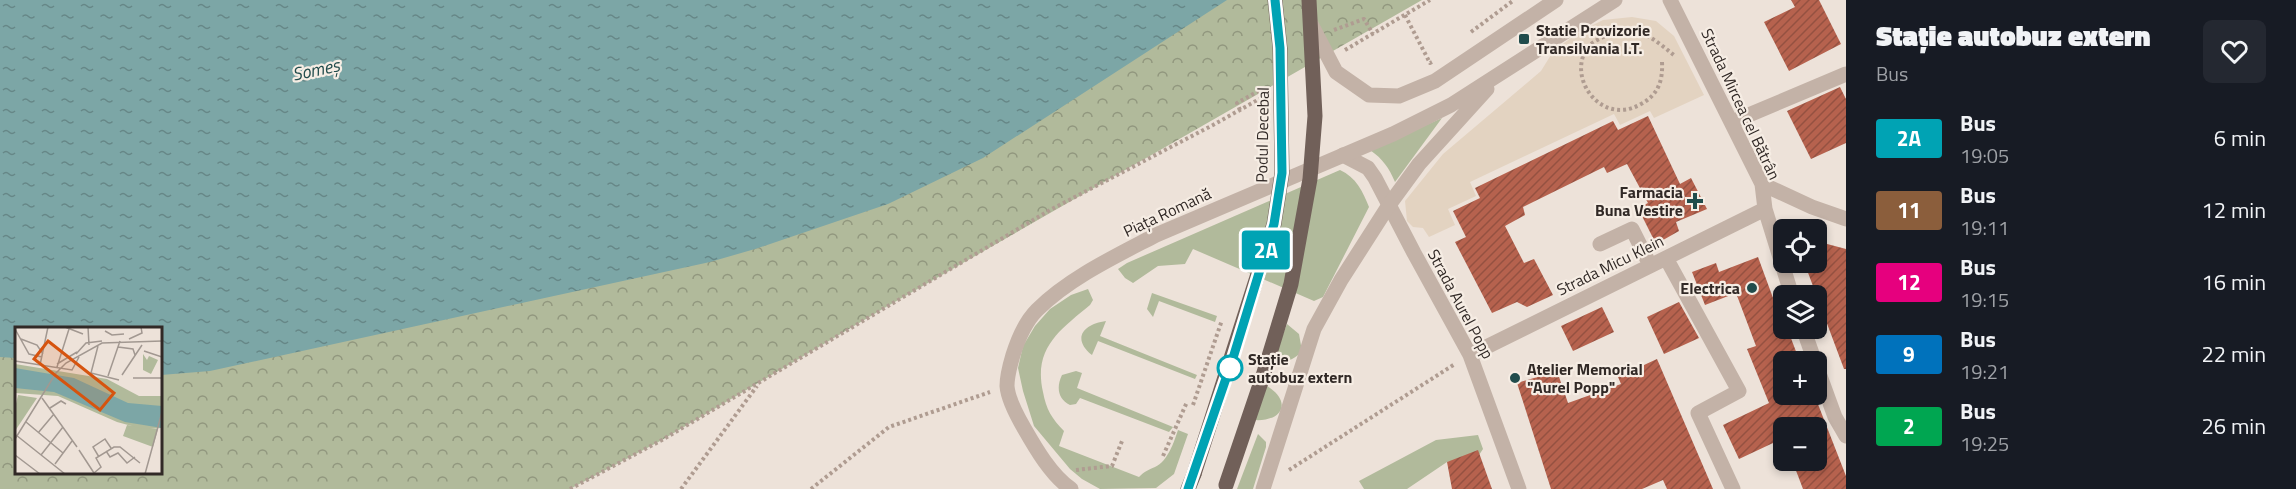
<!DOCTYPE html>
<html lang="en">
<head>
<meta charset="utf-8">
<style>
	body { margin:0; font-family:"Titillium Web",sans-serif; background:#242831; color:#f1f3f6; height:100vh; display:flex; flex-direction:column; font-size:22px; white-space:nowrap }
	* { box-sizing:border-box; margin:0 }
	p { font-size:20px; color:#9ea1a6 }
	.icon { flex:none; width:33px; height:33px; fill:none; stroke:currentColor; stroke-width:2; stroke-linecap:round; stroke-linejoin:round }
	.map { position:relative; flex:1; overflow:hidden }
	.drawer { display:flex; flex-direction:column; background:#171b24; width:450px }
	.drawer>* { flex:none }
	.badge { padding:0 12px; border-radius:4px; font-size:21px; line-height:39px }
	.fabs { position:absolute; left:1773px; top:219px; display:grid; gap:12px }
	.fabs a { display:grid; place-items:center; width:54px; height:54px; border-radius:9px; background:#171b24; box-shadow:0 3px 9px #0003; font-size:30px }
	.map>.badge { position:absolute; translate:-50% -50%; box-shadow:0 0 0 3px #fff }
	.round { display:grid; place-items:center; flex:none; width:63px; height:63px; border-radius:9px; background:#242831 }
	.headline { display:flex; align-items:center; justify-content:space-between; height:102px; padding:0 30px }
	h1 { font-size:28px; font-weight:800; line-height:45px }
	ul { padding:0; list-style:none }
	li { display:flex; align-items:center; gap:18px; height:72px; padding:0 30px }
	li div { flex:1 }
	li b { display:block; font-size:22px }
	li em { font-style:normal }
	li .badge { min-width:66px; font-weight:700; text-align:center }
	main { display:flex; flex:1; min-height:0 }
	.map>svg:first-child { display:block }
	.green { fill:#b1ba9b }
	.park { fill:url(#park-crowns); fill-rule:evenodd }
	.plaza { fill:#e3d3c1 }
	.water { fill:url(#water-ripples) }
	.building { fill:url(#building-hatch) }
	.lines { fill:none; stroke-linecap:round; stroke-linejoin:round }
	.path { stroke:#af9c91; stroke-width:4; stroke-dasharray:3 3; stroke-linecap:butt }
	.minor { stroke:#c3b2a7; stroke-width:15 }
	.tertiary { stroke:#c3b2a7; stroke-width:15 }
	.primary { stroke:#716059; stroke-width:15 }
	.tertiary-bridge { stroke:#c3b2a7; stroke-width:15 }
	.primary-bridge { stroke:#716059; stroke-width:15 }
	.line-casing { stroke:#fff; stroke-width:14 }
	.line { stroke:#00a3b4; stroke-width:9 }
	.poi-dot { fill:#214c4c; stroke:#f6ede4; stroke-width:2 }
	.stop-dot { fill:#fff; stroke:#00a3b4; stroke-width:3 }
	.labels { text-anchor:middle; stroke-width:4.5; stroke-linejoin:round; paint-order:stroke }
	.poi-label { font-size:16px; font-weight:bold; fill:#312926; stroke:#f6ede4; text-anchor:start }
	.street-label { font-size:16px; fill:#312926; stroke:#f6ede4 }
	.stop-label { font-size:16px; font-weight:bold; fill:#312926; stroke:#f6ede4; text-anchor:start }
	.water-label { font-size:18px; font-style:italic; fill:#214c4c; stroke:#f6ede4 }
	.inset-road { fill:none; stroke:#a29891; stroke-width:1.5 }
	.view { fill:#d6540f; fill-opacity:0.15; stroke:#d6540f; stroke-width:3 }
	.inset-edge { fill:none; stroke:#312926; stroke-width:3 }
</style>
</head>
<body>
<main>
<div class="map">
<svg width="1846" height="489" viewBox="0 0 1846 489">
	<defs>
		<pattern id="park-crowns" width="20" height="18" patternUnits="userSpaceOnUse" patternTransform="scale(1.5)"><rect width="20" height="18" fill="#b1ba9b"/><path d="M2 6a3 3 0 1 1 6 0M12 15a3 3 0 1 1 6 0" fill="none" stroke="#91977e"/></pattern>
		<pattern id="water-ripples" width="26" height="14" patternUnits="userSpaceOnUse" patternTransform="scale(1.5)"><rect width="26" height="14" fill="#7ca6a6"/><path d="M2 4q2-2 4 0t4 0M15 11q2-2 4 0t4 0" fill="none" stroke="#668787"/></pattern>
		<pattern id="building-hatch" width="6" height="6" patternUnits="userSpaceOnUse" patternTransform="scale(1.5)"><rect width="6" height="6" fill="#b6624e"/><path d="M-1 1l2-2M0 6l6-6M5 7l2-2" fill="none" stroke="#955141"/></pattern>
	</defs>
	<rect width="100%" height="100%" fill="#ede2d9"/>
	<path class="green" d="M 1442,118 L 1395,182 C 1389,168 1383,159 1370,150 Z
		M 1340,170 C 1356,177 1363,192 1369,207 L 1323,297 L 1314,301 L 1193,249 L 1185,264 L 1158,266 L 1133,283 L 1125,278 L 1118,269 L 1127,263 Z
		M 1088,289 L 1093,300 L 1090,305 C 1060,330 1033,348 1043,392 C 1046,409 1052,419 1064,431 L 1059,446 L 1139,477 C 1145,471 1148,470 1155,467 C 1168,461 1174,442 1178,430 L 1188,434 L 1174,474 L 1156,488 L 1100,489 L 1082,479 L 1070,469 L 1034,426 L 1023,391 L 1018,368 L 1023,346 L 1035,326 L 1050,309 L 1071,295 Z
		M 1152,293 L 1217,316 L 1215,322 L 1159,301 L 1153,317 L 1147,309 Z
		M 1106,321 L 1100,336 L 1197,375 L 1195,379 L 1098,341 L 1092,355 C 1071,338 1084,324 1106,321 Z
		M 1287,324 L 1299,334 L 1302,351 C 1294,360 1286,363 1273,361 Z
		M 1076,371 L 1082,373 L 1077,388 L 1173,427 L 1169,432 L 1080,398 L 1076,404 L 1070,405 C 1058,399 1056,387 1062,375 Z
		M 1267,386 C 1293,402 1282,422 1254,420 Z
		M 1258,434 L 1266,442 L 1266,447 L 1253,489 L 1237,489 Z
		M 1478,435 L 1483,449 L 1479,455 L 1447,462 L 1407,489 L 1364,489 L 1359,481 L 1436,440 Z"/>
	<path class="park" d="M 0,0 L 1422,0 L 886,307 L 662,440 L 570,489 L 0,489 ZM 16,328 L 160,328 L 160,472 L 16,472 Z"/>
	<path class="plaza" d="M 1632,17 L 1656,21 L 1674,36 L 1704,95 L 1654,118 L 1650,111 L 1620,125 L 1614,114 L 1470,182 L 1476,196 L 1448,209 L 1455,225 L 1429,237 L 1423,228 L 1413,227 L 1407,221 L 1405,201 L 1443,154 L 1541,71 L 1554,50 L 1581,31 L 1603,20 Z"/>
	<path class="water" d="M 0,0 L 1227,0 L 983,158 L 888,204 L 755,249 L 710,262 L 210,371 L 161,375 L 160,328 L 16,328 L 16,358 L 0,357 Z"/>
	<path class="building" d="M 1791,0 L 1819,0 L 1841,44 L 1789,71 L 1764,22 L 1795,7 Z
		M 1840,87 L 1846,99 L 1846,143 L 1811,159 L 1787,111 Z
		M 1648,116 L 1680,184 L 1691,178 L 1707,209 L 1676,222 L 1679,231 L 1656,244 L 1638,208 L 1648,203 L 1627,164 L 1607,173 L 1604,167 L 1523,207 L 1525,215 L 1505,226 L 1524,263 L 1534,259 L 1553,295 L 1527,307 L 1517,302 L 1492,313 L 1455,242 L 1466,237 L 1453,211 L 1480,198 L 1475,188 L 1613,121 L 1618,130 Z
		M 1816,241 L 1846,249 L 1846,369 L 1844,369 L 1804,262 L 1816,262 Z
		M 1758,257 L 1784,328 L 1787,333 L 1789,333 L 1800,362 L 1784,362 L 1784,394 L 1814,394 L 1846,476 L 1846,489 L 1803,489 L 1792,460 L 1816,460 L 1816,428 L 1784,428 L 1784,438 L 1739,459 L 1723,425 L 1769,403 L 1747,349 L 1756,346 L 1736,293 L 1705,305 L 1692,272 L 1716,263 L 1719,272 Z
		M 1679,302 L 1699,338 L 1664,354 L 1647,317 Z
		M 1602,307 L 1614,332 L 1573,351 L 1561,326 Z
		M 1657,359 L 1713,489 L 1667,489 L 1663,480 L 1642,489 L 1551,489 L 1517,383 L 1557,371 L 1568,403 L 1621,384 L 1618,377 Z
		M 1478,450 L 1492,489 L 1452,489 L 1447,462 Z"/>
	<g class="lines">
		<path class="path" d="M 1405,15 L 1430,63 L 1432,62
			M 1334,30 L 1364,19 L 1373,34
			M 1471,32 L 1514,0
			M 1345,50 L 1430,0
			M 1662,62 C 1663,81 1658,95 1641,104 C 1599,128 1564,73 1590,45 C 1594,41 1601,38 1606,36 C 1614,30 1627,28 1637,31 C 1651,36 1664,47 1675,56
			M 1240,110 L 1237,103 L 1264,88
			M 1193,405 L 1222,320
			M 1163,456 L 1187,402
			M 1076,470 L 1112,466 L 1122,441
			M 1289,470 L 1455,364
			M 570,489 L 662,440 L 1050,210 L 1213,125 L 1263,97
			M 681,489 L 757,386
			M 811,489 L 889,427 L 990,392"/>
		<path class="minor" d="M 1670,0 L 1762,184 L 1765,209 L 1792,296
			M 1732,122 L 1846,74
			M 1343,155 L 1368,168 L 1375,178 L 1414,253 L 1470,355 L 1519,489
			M 1762,184 L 1812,207 L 1846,219
			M 1600,244 L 1632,229 L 1650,265
			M 1666,258 L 1739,391 L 1698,413 L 1733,489
			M 1803,328 L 1815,362
			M 1470,355 L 1765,209
			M 1816,365 L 1835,417 L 1846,436"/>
		<path class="tertiary" d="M 1071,489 C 1051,475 1036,449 1024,428 C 1017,416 1008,399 1007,386 C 1007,375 1010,365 1013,355 C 1018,339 1025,322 1037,310 C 1069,278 1116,256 1156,235 L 1393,134 L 1451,105 L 1615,0
			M 1263,489 L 1314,329 L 1341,280 L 1389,205 L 1419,164 L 1487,89"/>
		<path class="primary" d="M 1188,489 L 1194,474"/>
		<path class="tertiary-bridge" d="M 1311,24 L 1336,72 L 1369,95 L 1399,96 L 1435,81 L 1556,0"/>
		<path class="primary-bridge" d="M 1194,474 L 1274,224 L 1282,173 L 1280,48 L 1275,0
			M 1226,485 L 1263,376 L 1291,284 L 1310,179 L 1315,116 L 1309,0"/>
	</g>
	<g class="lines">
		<g class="line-casing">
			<path id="line" d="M 1188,489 L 1233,358 L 1274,224 L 1282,173 L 1280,48 L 1275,0"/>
		</g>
		<use href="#line" class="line"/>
	</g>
	<g class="poi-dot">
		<rect x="1518" y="33" width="12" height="12" rx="3"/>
		<path d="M1692 192h6v6h6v6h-6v6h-6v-6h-6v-6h6z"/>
		<circle cx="1752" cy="288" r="6"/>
		<circle cx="1515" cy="378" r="6"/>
	</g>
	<circle class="stop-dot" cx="1230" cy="368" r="12"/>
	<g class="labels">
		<g class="poi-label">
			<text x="1536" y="36">Statie Provizorie<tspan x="1536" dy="18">Transilvania I.T.</tspan></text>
			<text x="1683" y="198" text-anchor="end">Farmacia<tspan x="1683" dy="18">Buna Vestire</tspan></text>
			<text x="1740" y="294" text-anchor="end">Electrica</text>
			<text x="1527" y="375">Atelier Memorial<tspan x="1527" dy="18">"Aurel Popp"</tspan></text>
		</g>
		<g class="street-label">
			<text transform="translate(1741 104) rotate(65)" y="6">Strada Mircea cel Bătrân</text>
			<text transform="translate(1262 135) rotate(-89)" y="6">Podul Decebal</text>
			<text transform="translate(1167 212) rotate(-25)" y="6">Piața Romană</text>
			<text transform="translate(1610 265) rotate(-26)" y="6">Strada Micu Klein</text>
			<text transform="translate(1461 304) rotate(62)" y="6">Strada Aurel Popp</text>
		</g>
		<g class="stop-label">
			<text x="1248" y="365">Stație<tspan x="1248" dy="18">autobuz extern</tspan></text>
		</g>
		<g class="water-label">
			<text transform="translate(316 70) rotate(-12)" y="6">Someș</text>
		</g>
	</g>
	<g transform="translate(15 327)">
		<rect width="147" height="147" fill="#ede2d9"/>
		<path d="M 128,27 L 132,33 L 134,29 L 143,33 L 136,47 L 128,43 ZM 112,98 L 143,102 L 138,120 L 108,109 Z" fill="#b1ba9b"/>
		<path d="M 3,68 L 22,71 L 0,104 L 0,81 Z" fill="#b1ba9b"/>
		<path d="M 0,37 L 92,52 L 124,69 L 147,69 L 147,101 L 128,102 L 102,95 L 43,69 L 0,66 Z" fill="#b1ba9b"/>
		<path d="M 0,41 L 59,51 L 113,76 L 147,79 L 147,101 L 110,95 L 39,65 L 0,61 Z" fill="#7ca6a6"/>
		<path class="inset-road" d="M 50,0 L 68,7M 73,0 L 74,18M 0,2 L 14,27 L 27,30M 90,4 L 97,8 L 109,7M 6,12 L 22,18 L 28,27M 114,12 L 127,6 L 126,0M 83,19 L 76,46 L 104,53M 103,20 L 118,22 L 120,28M 129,24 L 147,30M 61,27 L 71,16 L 87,14M 0,34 L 57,43 L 64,30M 42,37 L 62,25M 25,38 L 33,0M 42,40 L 54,2M 107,48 L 127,18M 93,49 L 105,14M 118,51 L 147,51M 27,71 L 62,120M 35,81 L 46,74 L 51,77M 11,95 L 48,126M 23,106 L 39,87M 1,108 L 50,147M 0,112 L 41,46 L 51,36 L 87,16 L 147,14M 64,123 L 79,146M 91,124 L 95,130 L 103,126 L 112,136 L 120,130M 0,128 L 25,147M 26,128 L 48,100M 84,130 L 78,120 L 90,112 L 96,121M 40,137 L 57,114M 79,146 L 86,140 L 81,131 L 99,120 L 105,120 L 125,136M 130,147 L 147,85"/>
		<path class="view" d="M 33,14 L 99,66 L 85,83 L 19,32 Z"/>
		<rect width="147" height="147" class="inset-edge"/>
	</g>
</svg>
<div class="fabs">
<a><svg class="icon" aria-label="locate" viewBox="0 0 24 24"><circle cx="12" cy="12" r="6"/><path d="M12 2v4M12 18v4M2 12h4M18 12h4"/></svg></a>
<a><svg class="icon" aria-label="layers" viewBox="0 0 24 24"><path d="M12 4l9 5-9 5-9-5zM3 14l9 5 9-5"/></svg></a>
<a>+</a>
<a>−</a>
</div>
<b class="badge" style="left:1266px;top:250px;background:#00a3b4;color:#fff">2A</b>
</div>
<section class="drawer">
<div class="headline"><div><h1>Stație autobuz extern</h1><p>Bus</p></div><a class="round"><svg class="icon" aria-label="heart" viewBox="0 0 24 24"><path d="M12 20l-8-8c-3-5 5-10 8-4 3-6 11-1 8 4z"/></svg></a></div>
<ul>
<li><span class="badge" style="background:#00a3b4;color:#fff">2A</span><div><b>Bus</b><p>19:05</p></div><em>6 min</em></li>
<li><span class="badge" style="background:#8b5e3c;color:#fff">11</span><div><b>Bus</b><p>19:11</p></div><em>12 min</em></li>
<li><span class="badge" style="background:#e6007e;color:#fff">12</span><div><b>Bus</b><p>19:15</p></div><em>16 min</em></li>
<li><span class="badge" style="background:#0072bc;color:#fff">9</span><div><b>Bus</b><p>19:21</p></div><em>22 min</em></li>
<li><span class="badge" style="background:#00a651;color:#fff">2</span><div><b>Bus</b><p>19:25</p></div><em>26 min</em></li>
</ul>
</section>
</main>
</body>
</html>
